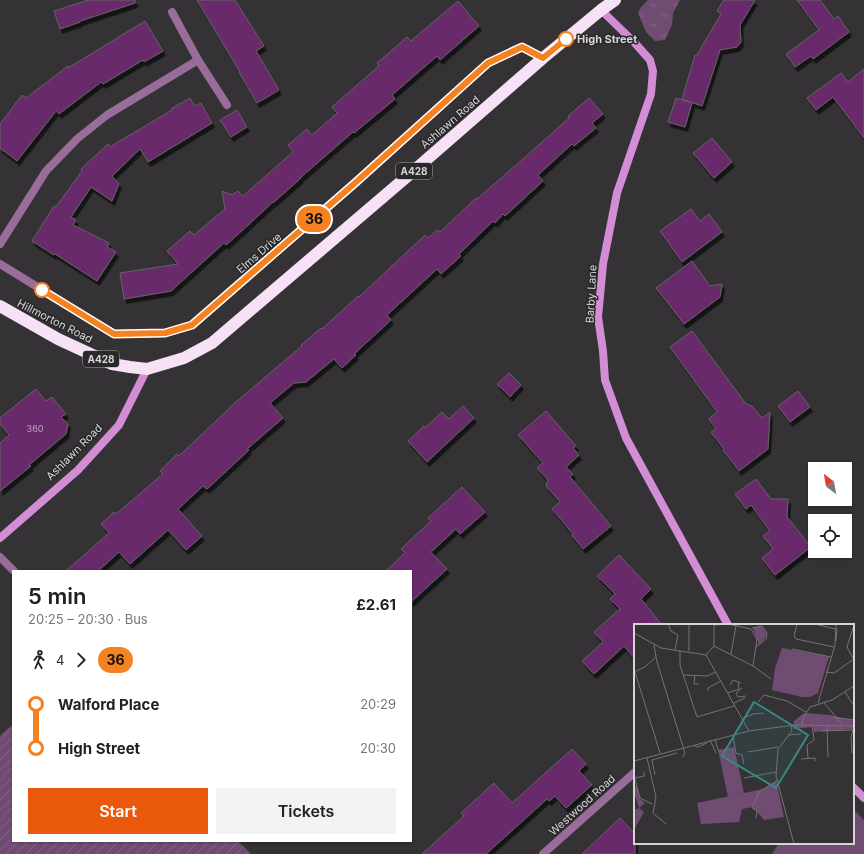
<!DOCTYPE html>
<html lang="en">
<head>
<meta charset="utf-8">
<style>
	body { margin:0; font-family:Inter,sans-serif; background:#f2f2f2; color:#222; height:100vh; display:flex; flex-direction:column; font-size:15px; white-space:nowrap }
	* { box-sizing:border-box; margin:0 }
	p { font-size:13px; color:#767676 }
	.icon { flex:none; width:22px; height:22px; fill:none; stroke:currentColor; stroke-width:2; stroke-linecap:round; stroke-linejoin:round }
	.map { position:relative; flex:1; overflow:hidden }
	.panel { position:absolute; left:12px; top:570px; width:400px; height:272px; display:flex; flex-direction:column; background:#fff; border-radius:0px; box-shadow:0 1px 3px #0004 }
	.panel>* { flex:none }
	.badge { padding:0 8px; border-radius:13px; font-size:14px; line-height:26px }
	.needle { width:26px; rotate:329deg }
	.buttons { position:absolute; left:808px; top:462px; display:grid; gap:8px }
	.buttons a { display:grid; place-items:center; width:44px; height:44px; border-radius:0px; background:#fff; box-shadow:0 1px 3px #0004; font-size:20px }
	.map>.badge { position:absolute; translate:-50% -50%; box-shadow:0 0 0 2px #fff }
	.legs { display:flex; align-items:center; gap:6px; height:44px; padding:0 16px; font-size:13px }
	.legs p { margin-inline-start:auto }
	.head { display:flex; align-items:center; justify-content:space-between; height:68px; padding:0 16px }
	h1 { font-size:22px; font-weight:600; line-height:30px }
	.cta { display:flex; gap:8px; margin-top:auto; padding:8px 16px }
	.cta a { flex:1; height:46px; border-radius:0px; background:#ea580c; color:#fff; font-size:16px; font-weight:600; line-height:46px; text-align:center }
	.cta a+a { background:#f2f2f2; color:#222 }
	ul { padding:0 16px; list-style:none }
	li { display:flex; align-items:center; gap:14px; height:44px; font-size:15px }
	li i { display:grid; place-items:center; width:6px; height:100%; margin:0 5px; background:currentColor }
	li i::after { content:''; width:10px; height:10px; margin:-5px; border:3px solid; border-radius:50%; background:#fff }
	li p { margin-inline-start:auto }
	li:first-child i { background:linear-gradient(#0000 50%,currentColor 0) }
	li:last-child i { background:linear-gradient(currentColor 50%,#0000 0) }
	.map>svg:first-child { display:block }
	.grass { fill:#714c72 }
	.park { fill:url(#park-tufts) }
	.garden { fill:url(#garden-furrows) }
	.building { fill:#682a6a; stroke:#656265; filter:url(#shadow) }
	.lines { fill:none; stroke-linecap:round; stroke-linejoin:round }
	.street { stroke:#996d99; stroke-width:8 }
	.secondary { stroke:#d28dd4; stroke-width:8 }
	.highway { stroke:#f7e1f7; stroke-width:12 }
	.line-1-casing { stroke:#fff; stroke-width:9 }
	.line-1 { stroke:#f58220; stroke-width:6 }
	.stop-1-dot { fill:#fff; stroke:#f58220; stroke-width:2 }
	.labels { text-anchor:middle; stroke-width:3; stroke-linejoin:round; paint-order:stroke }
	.number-label { font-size:9px; fill:#baaabb }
	.shield { fill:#2a282a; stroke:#a2a1a2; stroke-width:1 }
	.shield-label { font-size:10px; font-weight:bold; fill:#d6d5d6 }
	.stop-label { font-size:11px; font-weight:bold; fill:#d6d5d6; stroke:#2a282a; text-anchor:start }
	.street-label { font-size:11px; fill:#d6d5d6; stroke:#2a282a }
	.inset-road { fill:none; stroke:#757375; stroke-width:1 }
	.view { fill:#378983; fill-opacity:0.15; stroke:#378983; stroke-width:2 }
	.inset-edge { fill:none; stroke:#d6d5d6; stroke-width:2 }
</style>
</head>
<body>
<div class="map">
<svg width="864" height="854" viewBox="0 0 864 854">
	<defs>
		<pattern id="park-tufts" width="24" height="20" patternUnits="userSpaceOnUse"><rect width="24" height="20" fill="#714c72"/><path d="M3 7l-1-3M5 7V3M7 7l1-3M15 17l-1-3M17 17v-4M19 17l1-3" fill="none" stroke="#846585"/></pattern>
		<pattern id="garden-furrows" width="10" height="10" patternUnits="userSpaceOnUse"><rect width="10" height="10" fill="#714c72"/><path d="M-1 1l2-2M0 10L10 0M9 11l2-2" fill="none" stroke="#846585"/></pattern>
		<filter id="shadow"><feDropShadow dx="2.5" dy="4.5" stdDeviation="0" flood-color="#0009"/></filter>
	</defs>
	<rect width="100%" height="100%" fill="#343234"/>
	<path class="grass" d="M 853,809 L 864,820 L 864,854 L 772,854 L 779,843 L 853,843 Z"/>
	<path class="park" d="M 648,0 L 680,0 L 673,13 L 672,25 L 665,40 L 655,41 L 646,32 L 638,13 L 641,7 Z"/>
	<path class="garden" d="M 13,724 L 13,841 L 238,841 L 251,854 L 0,854 L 0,736 Z"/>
	<path class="building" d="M 89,0 L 135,0 L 135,3 L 80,21 L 80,22 L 60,29 L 54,11 Z
		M 197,0 L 235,0 L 264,46 L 256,51 L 279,90 L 257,103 L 239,72 L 240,72 Z
		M 724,0 L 755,0 L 740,25 L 741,42 L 737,47 L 720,50 L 702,106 L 682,99 L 695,55 L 697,55 L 721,14 L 717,11 Z
		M 797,0 L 820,0 L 834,19 L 838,16 L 849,32 L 813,59 L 811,56 L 795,67 L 786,54 L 819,30 Z
		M 458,1 L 479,26 L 440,60 L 437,56 L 392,95 L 395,99 L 354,133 L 353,132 L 300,178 L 301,178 L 274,202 L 273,202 L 246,227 L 226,245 L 224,243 L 171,291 L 124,299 L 120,273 L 178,264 L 167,251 L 190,231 L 194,235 L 225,209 L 222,191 L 232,195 L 238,191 L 243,196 L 293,152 L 288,145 L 307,129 L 312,135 L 337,113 L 332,107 L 379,66 L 377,63 L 407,37 L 411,41 Z
		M 145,21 L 163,51 L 144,62 L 143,60 L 103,84 L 101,82 L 59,114 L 56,111 L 17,161 L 0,148 L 0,124 L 22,95 L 26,98 L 68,66 L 68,68 Z
		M 864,69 L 864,138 L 833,97 L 816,110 L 807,98 L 841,73 L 848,82 Z
		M 190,98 L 195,106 L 201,103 L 212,123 L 148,162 L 140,149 L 112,176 L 119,184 L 112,201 L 91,187 L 71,217 L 76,220 L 73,225 L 109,243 L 107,247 L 116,252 L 97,281 L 55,254 L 54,255 L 32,241 L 54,206 L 56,207 L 82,171 L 81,169 L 108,144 L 110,147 L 172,110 L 171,109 Z
		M 589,98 L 603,114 L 592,123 L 596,128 L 574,146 L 572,144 L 538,175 L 543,181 L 505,216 L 503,214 L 495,223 L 493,221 L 459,254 L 461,256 L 441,274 L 437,269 L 387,315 L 391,320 L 354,354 L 356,355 L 342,368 L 334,359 L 306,382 L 294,383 L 270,403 L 283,418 L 247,449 L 249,450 L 207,489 L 203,486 L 178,509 L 202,536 L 186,550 L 168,530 L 130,564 L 119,552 L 98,571 L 66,571 L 109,533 L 101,524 L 114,512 L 116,514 L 163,474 L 160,471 L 177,454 L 179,456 L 237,401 L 302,346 L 301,345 L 321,328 L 322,329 L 358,296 L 359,297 L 425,235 L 428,238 L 437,230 L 440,232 L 476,198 L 477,199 L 523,159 L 569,118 L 568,116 Z
		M 676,98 L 692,103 L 685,127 L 668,122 Z
		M 237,110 L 247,127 L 231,137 L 220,120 Z
		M 712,138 L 732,162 L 714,178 L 693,153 Z
		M 691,209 L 700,221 L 709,214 L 722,232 L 682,262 L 660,231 Z
		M 692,261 L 710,286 L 722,284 L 720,297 L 684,324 L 656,288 Z
		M 692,331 L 746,404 L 752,406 L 762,418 L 770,412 L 768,449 L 739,471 L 723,450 L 724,449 L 711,432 L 716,429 L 709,419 L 717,412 L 670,347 Z
		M 509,373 L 521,385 L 510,397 L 497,384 Z
		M 36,389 L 46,401 L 52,397 L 66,414 L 61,417 L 68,424 L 66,434 L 29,465 L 31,466 L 0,491 L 0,443 L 9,435 L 0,424 L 0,418 Z
		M 798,391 L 810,407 L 790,422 L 778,406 Z
		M 463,406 L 474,418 L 427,462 L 408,441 L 424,426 L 425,428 L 442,412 L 449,419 Z
		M 546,411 L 576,446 L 573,448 L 579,455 L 566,467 L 573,474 L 570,477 L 611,526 L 583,549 L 572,535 L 573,534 L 552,509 L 560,502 L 546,486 L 548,480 L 537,468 L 543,463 L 518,435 Z
		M 756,479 L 771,499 L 788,499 L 787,517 L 811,547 L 775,575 L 762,558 L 773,549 L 763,536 L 770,531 L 751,505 L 746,509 L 735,494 Z
		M 462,487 L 485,512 L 460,534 L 456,529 L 431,552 L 447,569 L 411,602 L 411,571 L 386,571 L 405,553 L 401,549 L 431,521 L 428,518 Z
		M 619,555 L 651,589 L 641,599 L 662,625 L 635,625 L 635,659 L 624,646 L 594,674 L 582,661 L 603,642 L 594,632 L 620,609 L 610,599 L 615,594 L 597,576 Z
		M 572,749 L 586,764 L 579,771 L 592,785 L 566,808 L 555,796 L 549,801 L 547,799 L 486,854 L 422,854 L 464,816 L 461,813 L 494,783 L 512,803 Z
		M 620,818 L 635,834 L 635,854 L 582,854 Z"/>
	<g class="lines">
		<path class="street" d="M 172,12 L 198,60 L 227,105
			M 0,244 L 46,171 L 77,139 L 107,115 L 198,60
			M 0,264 L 114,334 L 165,333 L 192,325 L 355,183 L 488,63 L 522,47 L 543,58
			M 0,557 L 14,571
			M 543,854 L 635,772"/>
		<path class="secondary" d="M 601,10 L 634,42 L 650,60 L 653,71 L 651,94 L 617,193 L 603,264 L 598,317 L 603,351 L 605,380 L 626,438 L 728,625
			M 0,538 L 78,470 L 119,425 L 147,369
			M 853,787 L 864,798"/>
		<path class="highway" d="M 0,306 L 58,339 L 112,364 L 130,367 L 147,369 L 184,358 L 212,343 L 410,174 L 543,58 L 601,10 L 615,0"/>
	</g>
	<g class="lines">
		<g class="line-1-casing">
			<path id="line-1" d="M 42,290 L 114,334 L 165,333 L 192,325 L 355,183 L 488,63 L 522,47 L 543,58 L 566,39"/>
		</g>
		<use href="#line-1" class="line-1"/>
	</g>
	<g class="stop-1-dot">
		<circle cx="566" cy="39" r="7"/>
		<circle cx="42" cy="290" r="7"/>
	</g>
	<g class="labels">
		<g class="number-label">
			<text x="35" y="432">360</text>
		</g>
		<g class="shield">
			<rect x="396" y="163" width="36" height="16" rx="3"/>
			<rect x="83" y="351" width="36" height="16" rx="3"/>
		</g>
		<g class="shield-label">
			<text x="414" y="175">A428</text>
			<text x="101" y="363">A428</text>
		</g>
		<g class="stop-label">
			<text x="577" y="43">High Street</text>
		</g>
		<g class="street-label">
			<text transform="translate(450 122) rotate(-41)" y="4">Ashlawn Road</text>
			<text transform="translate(259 253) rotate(-41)" y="4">Elms Drive</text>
			<text transform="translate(591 294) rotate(-87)" y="4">Barby Lane</text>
			<text transform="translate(55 321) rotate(27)" y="4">Hillmorton Road</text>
			<text transform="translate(74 452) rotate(-45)" y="4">Ashlawn Road</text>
			<text transform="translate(582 805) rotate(-42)" y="4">Westwood Road</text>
		</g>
	</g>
	<g transform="translate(634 624)">
		<rect width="220" height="220" fill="#343234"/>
		<path d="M 127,2 L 132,9 L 131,14 L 125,21 L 119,4 ZM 142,157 L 150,193 L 130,196 L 119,183 L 108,185 L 105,198 L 67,200 L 63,179 L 129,165 ZM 2,160 L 6,175 L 11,179 L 5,184 L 10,188 L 0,206 L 0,186 L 5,184 L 0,169 Z" fill="#714c72"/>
		<path d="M 148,24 L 195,33 L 184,69 L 176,73 L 168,73 L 138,66 L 141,44 ZM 170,89 L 196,91 L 220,97 L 220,105 L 180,108 L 179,103 L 159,105 L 160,97 Z" fill="#714c72"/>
		<path d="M 100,123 L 110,169 L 94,173 L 84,126 Z" fill="#714c72"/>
		<path class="inset-road" d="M 34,0 L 37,7 L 44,11 L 41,26M 55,0 L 55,27M 163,0 L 160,12 L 162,15 L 200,23M 181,0 L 201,5M 80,1 L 94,0 L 117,5M 118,4 L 128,2 L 133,9 L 132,15 L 122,23M 117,5 L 123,15 L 119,42M 0,9 L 27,24 L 72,31 L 115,107 L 161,101 L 220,102M 202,17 L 203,4M 20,21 L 23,38 L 51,129 L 49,133M 80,22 L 119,42 L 137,55M 158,25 L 197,33M 46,27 L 46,41 L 63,93 L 100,82M 97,30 L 102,2M 72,31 L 80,22 L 80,1M 220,36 L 213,23 L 220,1M 0,48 L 11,43 L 22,33M 1,48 L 26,129M 192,48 L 200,49 L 220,35M 49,51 L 73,52 L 82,48M 61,51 L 60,60 L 65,60M 96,61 L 99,56 L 107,59M 108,64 L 102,69 L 104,73 L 112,72M 74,67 L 74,64 L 87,57M 211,68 L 220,82M 94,69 L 105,65 L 104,59M 124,78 L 130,71 L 153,77 L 172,88M 100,79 L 111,74M 184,79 L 201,21 L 202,0M 190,79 L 208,100M 199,93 L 220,96M 108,95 L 119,90 L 130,89M 157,101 L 158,107 L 144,125 L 142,152 L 160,220M 168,101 L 169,94 L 176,83 L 198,76 L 220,62M 193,101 L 194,133M 187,107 L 220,106M 154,111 L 167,110M 99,112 L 102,129 L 108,131 L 110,140M 81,115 L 84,126 L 87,127M 76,116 L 82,129M 60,122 L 64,123 L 73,119M 114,128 L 144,123M 218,129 L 217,113 L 219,106M 13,134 L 22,173 L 19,189 L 32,200M 174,134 L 173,121 L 180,116 L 178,101M 167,135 L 181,134 L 181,137M 18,136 L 43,129M 18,136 L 21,151M 0,137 L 115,107M 0,152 L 6,174 L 18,180M 1,154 L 10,152 L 10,148M 110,154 L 142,148M 122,194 L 123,187 L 118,184 L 126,167 L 143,157"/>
		<path class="view" d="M 120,78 L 174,111 L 142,164 L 88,132 Z"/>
		<rect width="220" height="220" class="inset-edge"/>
	</g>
</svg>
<div class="buttons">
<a><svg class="needle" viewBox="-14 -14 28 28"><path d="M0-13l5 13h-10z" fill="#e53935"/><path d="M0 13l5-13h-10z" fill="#767676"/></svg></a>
<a><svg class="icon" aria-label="locate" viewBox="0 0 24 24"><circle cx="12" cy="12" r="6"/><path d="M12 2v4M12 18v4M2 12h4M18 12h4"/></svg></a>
</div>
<b class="badge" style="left:314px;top:219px;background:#f58220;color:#111">36</b>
<section class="panel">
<div class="head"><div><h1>5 min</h1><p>20:25 – 20:30 · Bus</p></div><b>£2.61</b></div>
<div class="legs"><svg class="icon" aria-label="walk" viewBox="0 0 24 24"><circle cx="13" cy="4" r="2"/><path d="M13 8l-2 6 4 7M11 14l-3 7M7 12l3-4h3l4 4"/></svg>4<svg class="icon" aria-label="forward" viewBox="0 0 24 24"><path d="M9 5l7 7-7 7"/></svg><b class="badge" style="background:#f58220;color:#111">36</b></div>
<ul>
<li><i style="color:#f58220"></i><b>Walford Place</b><p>20:29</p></li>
<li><i style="color:#f58220"></i><b>High Street</b><p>20:30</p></li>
</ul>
<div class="cta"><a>Start</a><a>Tickets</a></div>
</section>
</div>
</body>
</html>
